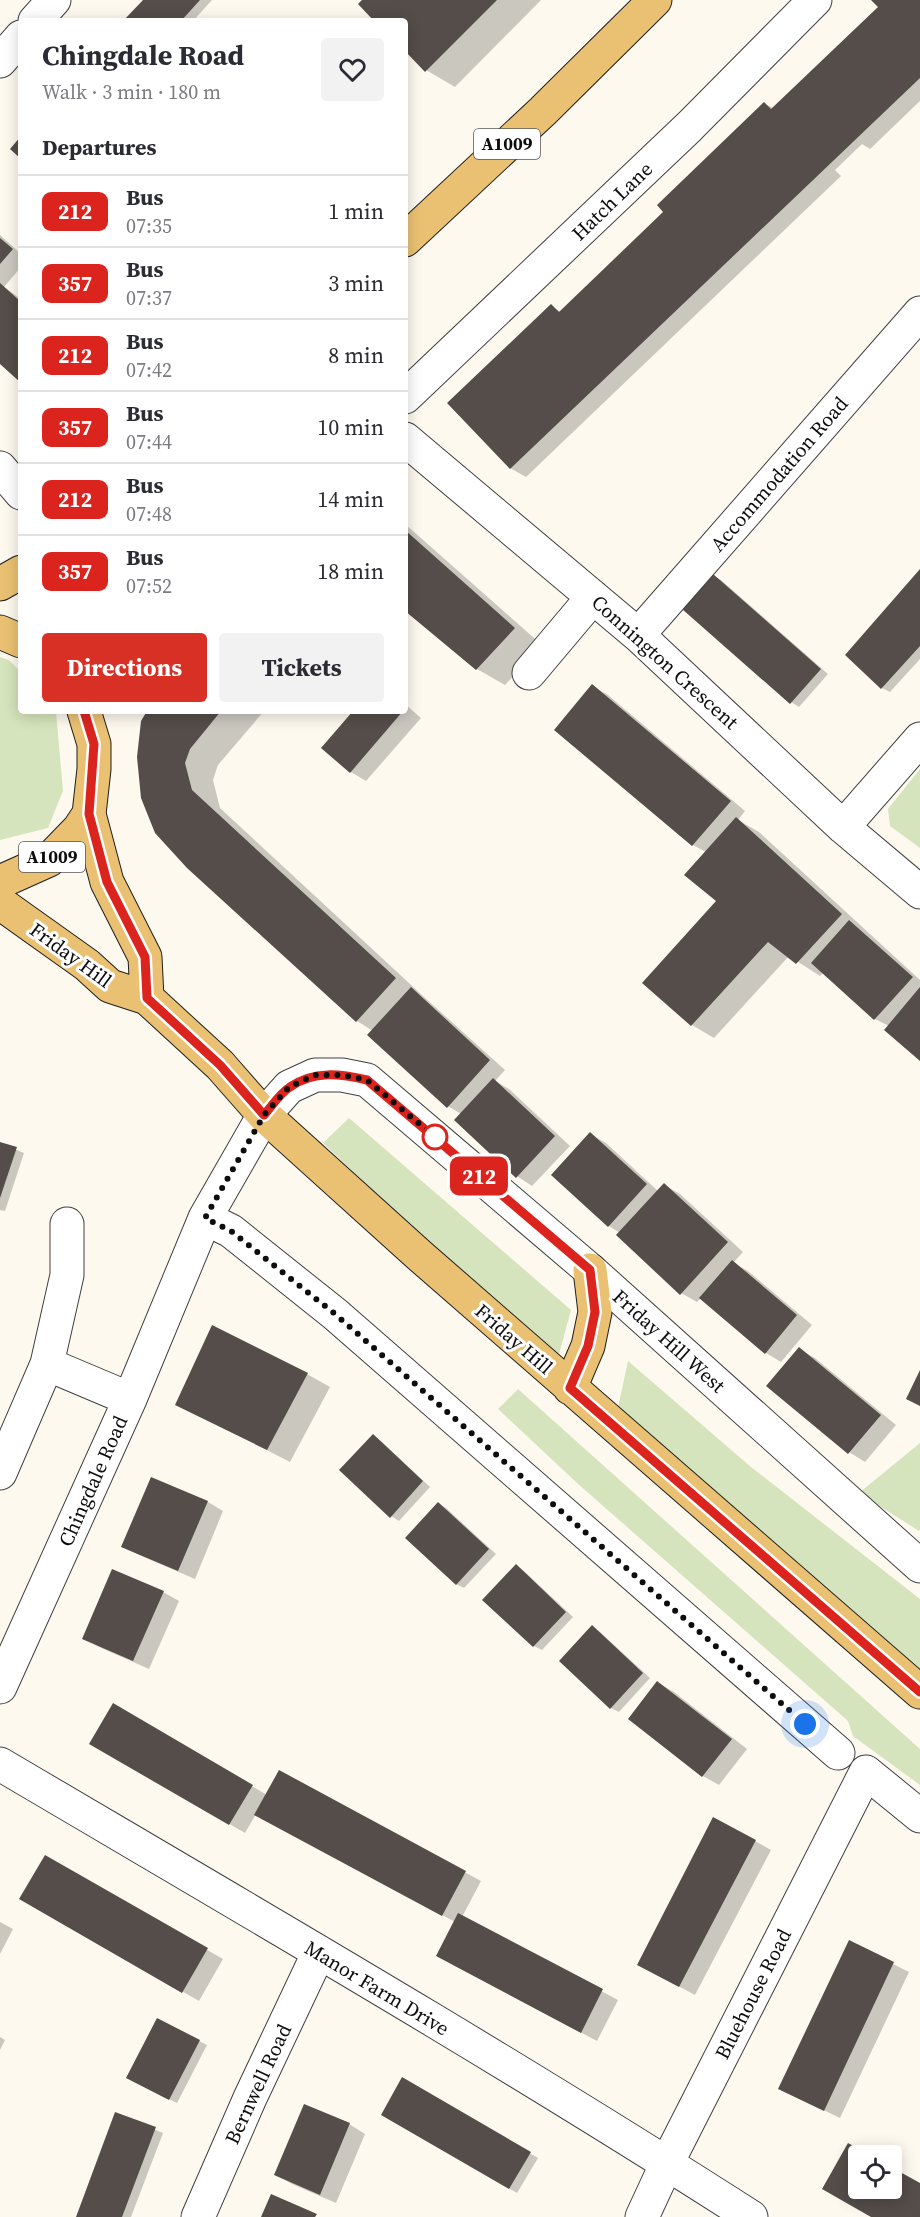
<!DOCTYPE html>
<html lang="en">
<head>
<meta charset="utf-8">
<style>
	body { margin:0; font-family:"Source Serif 4",serif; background:#f2f2f3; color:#2b2b33; height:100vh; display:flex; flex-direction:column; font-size:22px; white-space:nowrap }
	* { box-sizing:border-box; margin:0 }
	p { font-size:20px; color:#7c7c81 }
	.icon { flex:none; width:33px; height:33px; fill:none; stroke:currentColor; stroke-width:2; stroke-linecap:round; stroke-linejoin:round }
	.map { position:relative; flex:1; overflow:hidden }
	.panel { position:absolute; left:18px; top:18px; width:390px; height:696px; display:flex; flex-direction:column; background:#fff; border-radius:6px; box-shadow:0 3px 15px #0003 }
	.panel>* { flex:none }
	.badge { padding:0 12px; border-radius:9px; font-size:21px; line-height:39px }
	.controls { position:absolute; left:848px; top:2145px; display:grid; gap:12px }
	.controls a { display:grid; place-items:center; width:54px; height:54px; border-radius:6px; background:#fff; box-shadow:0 3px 15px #0003; font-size:30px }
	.you { position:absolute; width:30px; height:30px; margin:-15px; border:4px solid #fff; border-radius:50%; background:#1a73e8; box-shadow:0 0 0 9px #1a73e833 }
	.map>.badge { position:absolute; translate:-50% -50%; box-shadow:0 0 0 3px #fff }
	h2 { padding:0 24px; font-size:22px; line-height:54px }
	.round { display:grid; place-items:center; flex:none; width:63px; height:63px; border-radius:6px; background:#f2f2f3 }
	.head { display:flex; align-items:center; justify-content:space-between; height:102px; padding:0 24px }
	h1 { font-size:28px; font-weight:700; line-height:45px }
	.button { display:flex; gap:12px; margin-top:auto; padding:12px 24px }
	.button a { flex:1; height:69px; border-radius:6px; background:#d93025; color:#fff; font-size:24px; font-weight:700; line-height:69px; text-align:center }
	.button a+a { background:#f2f2f3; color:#2b2b33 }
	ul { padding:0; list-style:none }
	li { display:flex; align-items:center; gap:18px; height:72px; padding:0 24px; border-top:2px solid #e1e1e2 }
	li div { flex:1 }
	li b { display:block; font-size:22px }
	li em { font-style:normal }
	li .badge { min-width:66px; font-weight:700; text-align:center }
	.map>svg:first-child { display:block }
	.green { fill:#d5e4bc }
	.shadow { fill:#0003 }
	.building { fill:#544d4a }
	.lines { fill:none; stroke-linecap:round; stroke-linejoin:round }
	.minor-casing { stroke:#404040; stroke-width:35 }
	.major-casing { stroke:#1e1e1e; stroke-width:35 }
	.minor { stroke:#fff; stroke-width:33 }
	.major { stroke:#eac172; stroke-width:33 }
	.line-casing { stroke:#fff; stroke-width:14 }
	.line { stroke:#dc241f; stroke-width:9 }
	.walk { stroke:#0d0d0d; stroke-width:6; stroke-dasharray:0 10.8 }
	.stop-dot { fill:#fff; stroke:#dc241f; stroke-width:3 }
	.labels { text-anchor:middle; stroke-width:6; stroke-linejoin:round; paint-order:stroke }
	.shield { fill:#fff; stroke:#565656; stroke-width:1.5 }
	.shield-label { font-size:18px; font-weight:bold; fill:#0d0d0d }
	.street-label { font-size:20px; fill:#0d0d0d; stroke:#fff }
</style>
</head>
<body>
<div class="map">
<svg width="920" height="2217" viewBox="0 0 920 2217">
	<rect width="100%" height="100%" fill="#fdf9ef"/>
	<path class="green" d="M 0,657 L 9,660 L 21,672 L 21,711 L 56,711 L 63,791 L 48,828 L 0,840 Z
		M 920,769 L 920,848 L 890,826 L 888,809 Z
		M 349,1118 L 571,1310 L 556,1365 L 323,1143 Z
		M 628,1361 L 751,1467 L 920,1599 L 920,1675 L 617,1412 Z
		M 518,1389 L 920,1749 L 920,1785 L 853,1736 L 848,1721 L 577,1483 L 498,1409 Z
		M 920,1443 L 920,1529 L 919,1531 L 859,1493 Z"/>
	<path class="shadow" d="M 144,0 L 212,0 L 193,21 L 125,21 Z
		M 364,0 L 541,0 L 455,87 L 426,70 L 405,49 L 405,21 L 377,21 Z
		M 873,0 L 920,0 L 920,101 L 870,149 L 862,144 L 835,170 L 841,176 L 526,477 L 510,468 L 551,306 L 561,312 L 665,212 L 765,104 L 773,108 L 880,7 Z
		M 0,235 L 21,254 L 21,267 L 4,287 L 21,299 L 21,381 L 0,363 Z
		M 405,524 L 542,645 L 505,685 L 477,669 L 405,609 Z
		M 920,571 L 920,659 L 890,692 L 882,688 Z
		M 713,576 L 721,580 L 828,674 L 799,707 L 791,702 Z
		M 592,686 L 608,695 L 745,811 L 738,820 L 759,832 L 920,980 L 920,1059 L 889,1026 L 875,1019 L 824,972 L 820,976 L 789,956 L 714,1038 L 692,1025 L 719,901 L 706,852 L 693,845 Z
		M 405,704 L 421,718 L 366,781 L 351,772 L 355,711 L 405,711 Z
		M 149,711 L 264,711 L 218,765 L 213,780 L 220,808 L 423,996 L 505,1070 L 495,1081 L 509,1089 L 570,1146 L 532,1186 L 517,1176 L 461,1114 L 448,1106 L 373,1031 L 357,1021 L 188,867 Z
		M 590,1134 L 606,1143 L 658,1191 L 664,1185 L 680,1194 L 743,1252 L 733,1263 L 748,1271 L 812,1325 L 781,1362 L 766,1353 L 701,1298 L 697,1302 L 681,1293 L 620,1233 L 609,1226 Z
		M 0,1143 L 24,1153 L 5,1211 L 0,1210 Z
		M 799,1349 L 815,1358 L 896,1425 L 865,1462 L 849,1452 Z
		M 307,1374 L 330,1387 L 290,1462 L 177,1404 Z
		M 373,1436 L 381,1441 L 430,1487 L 399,1521 L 391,1516 Z
		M 152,1478 L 208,1502 L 223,1511 L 195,1579 L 139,1555 L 123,1546 Z
		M 438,1504 L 446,1508 L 496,1554 L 464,1588 L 456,1584 Z
		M 516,1566 L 524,1571 L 573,1617 L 542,1650 L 534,1646 Z
		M 163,1592 L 179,1601 L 149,1669 L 99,1647 L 83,1638 Z
		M 593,1627 L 600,1632 L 650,1678 L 619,1712 L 611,1708 Z
		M 658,1683 L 674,1692 L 747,1749 L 719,1785 L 703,1776 Z
		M 114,1705 L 267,1795 L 280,1772 L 481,1881 L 462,1917 L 618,2000 L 597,2041 L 453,1965 L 455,1922 L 256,1814 L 245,1833 L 91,1743 Z
		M 755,1841 L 771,1850 L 695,1995 L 654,1973 Z
		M 45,1857 L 223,1959 L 199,2001 L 21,1899 Z
		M 0,1922 L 13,1929 L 0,1954 Z
		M 849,1942 L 909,1972 L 840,2118 L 780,2089 Z
		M 0,2037 L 5,2040 L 0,2050 Z
		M 199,2041 L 207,2045 L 177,2103 L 135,2082 Z
		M 403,2079 L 538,2158 L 517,2193 L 383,2114 Z
		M 116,2114 L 163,2133 L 131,2217 L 77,2217 Z
		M 349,2124 L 365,2134 L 336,2203 L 292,2184 L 276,2175 Z"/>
	<path class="building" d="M 143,0 L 200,0 L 181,21 L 123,21 Z
		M 362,0 L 497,0 L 425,72 L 405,51 L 405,21 L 374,21 L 358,4 Z
		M 871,0 L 920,0 L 920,78 L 510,469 L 447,403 L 551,304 L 559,312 L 663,212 L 657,205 L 764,102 L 771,109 L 878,7 Z
		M 21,136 L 21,159 L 10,149 Z
		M 0,238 L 13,249 L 0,264 Z
		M 0,283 L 21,302 L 21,383 L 0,364 Z
		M 405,530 L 515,628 L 476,670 L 405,611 Z
		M 920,569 L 920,646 L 881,689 L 845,655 Z
		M 713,574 L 821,669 L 790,704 L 682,609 Z
		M 592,684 L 731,801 L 692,846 L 554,730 Z
		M 147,711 L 221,711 L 190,749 L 185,763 L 192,790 L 396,978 L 356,1022 L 187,868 L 155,833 L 141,798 L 137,757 L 141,721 Z
		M 353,711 L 403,711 L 350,773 L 321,748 Z
		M 736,817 L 842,914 L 796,964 L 768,942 L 691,1026 L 642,983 L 716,901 L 684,875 Z
		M 849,920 L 913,977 L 874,1020 L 811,963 Z
		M 411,987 L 490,1060 L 447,1108 L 367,1035 Z
		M 920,987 L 920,1061 L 884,1030 Z
		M 493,1078 L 555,1136 L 516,1178 L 454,1120 Z
		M 590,1132 L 647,1184 L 608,1227 L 551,1175 Z
		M 0,1142 L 17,1147 L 0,1198 Z
		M 664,1183 L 728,1242 L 680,1295 L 616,1235 Z
		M 732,1260 L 797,1315 L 765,1354 L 699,1298 Z
		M 212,1325 L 308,1373 L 267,1450 L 175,1405 Z
		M 799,1347 L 881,1415 L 848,1454 L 766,1386 Z
		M 920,1370 L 920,1406 L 906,1399 Z
		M 373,1434 L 423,1481 L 390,1518 L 339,1470 Z
		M 151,1477 L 208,1501 L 178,1571 L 121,1547 Z
		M 438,1502 L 489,1549 L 456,1585 L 405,1538 Z
		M 516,1564 L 566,1612 L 533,1647 L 482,1600 Z
		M 112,1569 L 164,1591 L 133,1661 L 82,1639 Z
		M 592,1625 L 643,1673 L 610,1709 L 559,1661 Z
		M 657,1681 L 732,1739 L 702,1777 L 628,1719 Z
		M 113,1703 L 253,1785 L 229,1825 L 89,1744 Z
		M 279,1770 L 466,1871 L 442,1916 L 254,1815 Z
		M 713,1817 L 756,1840 L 679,1987 L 637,1965 Z
		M 45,1855 L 208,1948 L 182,1993 L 19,1899 Z
		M 458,1913 L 603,1989 L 581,2033 L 436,1956 Z
		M 849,1940 L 894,1962 L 824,2111 L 778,2089 Z
		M 157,2018 L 200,2040 L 169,2100 L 126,2078 Z
		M 402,2077 L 531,2152 L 509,2189 L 381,2115 Z
		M 304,2104 L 350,2123 L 320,2195 L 274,2175 Z
		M 115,2112 L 156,2127 L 122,2217 L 76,2217 Z
		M 848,2143 L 871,2156 L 858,2156 L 858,2188 L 891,2188 L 891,2167 L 920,2183 L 920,2217 L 871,2217 L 822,2189 Z
		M 271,2194 L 317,2214 L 315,2217 L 261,2217 Z"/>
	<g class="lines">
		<g class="minor-casing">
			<path id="minor" d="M 35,21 L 54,0
				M 0,61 L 21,37
				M 405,397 L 689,127 L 815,0
				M 405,439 L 638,635 L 843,827 L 920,892
				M 0,468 L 21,493
				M 638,635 L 920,313
				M 529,673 L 593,597
				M 843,827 L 920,739
				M 205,1218 L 231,1231 L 335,1314 L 838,1753
				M 67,1224 L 67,1275 L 47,1364 L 130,1399
				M 0,1473 L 47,1364
				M 0,1687 L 130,1399 L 205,1218 L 264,1115 L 289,1087 L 315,1075 L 342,1075 L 367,1080 L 590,1270 L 920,1566
				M 0,1764 C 251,1912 505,2059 751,2217
				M 198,2217 L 250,2098 L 319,1952
				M 642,2217 L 667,2163 L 866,1772 L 920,1816"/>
		</g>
		<g class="major-casing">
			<path id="major" d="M 405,240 L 543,111 L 655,0
				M 0,584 L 21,572
				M 0,632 L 21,641
				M 89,814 L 107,882 L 145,957 L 147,998
				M 0,882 L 49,860 L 79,829 L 89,814 L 94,769 L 94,744 L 84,711
				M 0,903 L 87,965 L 110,986 L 147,998 L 220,1065 L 264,1115 L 419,1255 L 920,1692
				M 570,1388 L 588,1346 L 595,1312 L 590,1270"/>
		</g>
		<use href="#minor" class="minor"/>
		<use href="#major" class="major"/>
	</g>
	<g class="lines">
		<g class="line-casing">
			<path id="line" d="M 84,711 L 94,744 L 89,814 L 107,882 L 145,957 L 147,998 L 220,1065 L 264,1115 C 272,1106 280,1093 290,1087 C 314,1070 341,1074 367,1080 L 590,1270 L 595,1312 L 588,1346 L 570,1388 L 920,1692"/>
		</g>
		<use href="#line" class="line"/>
		<path class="walk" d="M 435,1137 L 367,1080 L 342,1075 L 315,1075 L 289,1087 L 264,1115 L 205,1218 L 231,1231 L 335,1314 L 805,1724"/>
	</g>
	<circle class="stop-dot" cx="435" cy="1137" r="12"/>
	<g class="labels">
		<g class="shield">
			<rect x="474" y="129" width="66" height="30" rx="4.5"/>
			<rect x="19" y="842" width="66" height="30" rx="4.5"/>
		</g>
		<g class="shield-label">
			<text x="507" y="150">A1009</text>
			<text x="52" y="863">A1009</text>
		</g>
		<g class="street-label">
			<text transform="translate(612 201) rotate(-44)" y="7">Hatch Lane</text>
			<text transform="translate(779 474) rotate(-49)" y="7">Accommodation Road</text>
			<text transform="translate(665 662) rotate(42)" y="7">Connington Crescent</text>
			<text transform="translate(71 955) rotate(36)" y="7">Friday Hill</text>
			<text transform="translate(514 1339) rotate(41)" y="7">Friday Hill</text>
			<text transform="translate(669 1341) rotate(42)" y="7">Friday Hill West</text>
			<text transform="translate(93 1481) rotate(-66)" y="7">Chingdale Road</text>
			<text transform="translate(377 1988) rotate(31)" y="7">Manor Farm Drive</text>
			<text transform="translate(753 1994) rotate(-63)" y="7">Bluehouse Road</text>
			<text transform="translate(258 2084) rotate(-65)" y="7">Bernwell Road</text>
		</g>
	</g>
</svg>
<div class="controls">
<a><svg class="icon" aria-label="locate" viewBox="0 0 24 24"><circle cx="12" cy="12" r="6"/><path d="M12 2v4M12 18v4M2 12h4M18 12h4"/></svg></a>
</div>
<div class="you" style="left:805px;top:1724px"></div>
<b class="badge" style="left:479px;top:1176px;background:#dc241f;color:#fff">212</b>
<section class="panel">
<div class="head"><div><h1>Chingdale Road</h1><p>Walk · 3 min · 180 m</p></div><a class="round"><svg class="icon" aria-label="heart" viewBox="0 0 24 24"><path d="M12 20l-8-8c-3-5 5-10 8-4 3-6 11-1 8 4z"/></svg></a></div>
<h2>Departures</h2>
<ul>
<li><span class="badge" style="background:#dc241f;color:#fff">212</span><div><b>Bus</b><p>07:35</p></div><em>1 min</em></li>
<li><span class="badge" style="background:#dc241f;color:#fff">357</span><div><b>Bus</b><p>07:37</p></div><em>3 min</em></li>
<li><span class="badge" style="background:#dc241f;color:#fff">212</span><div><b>Bus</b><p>07:42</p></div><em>8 min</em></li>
<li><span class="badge" style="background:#dc241f;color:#fff">357</span><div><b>Bus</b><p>07:44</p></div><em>10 min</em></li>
<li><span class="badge" style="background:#dc241f;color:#fff">212</span><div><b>Bus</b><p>07:48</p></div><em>14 min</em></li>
<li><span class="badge" style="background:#dc241f;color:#fff">357</span><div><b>Bus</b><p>07:52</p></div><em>18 min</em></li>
</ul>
<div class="button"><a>Directions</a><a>Tickets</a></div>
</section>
</div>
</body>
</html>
